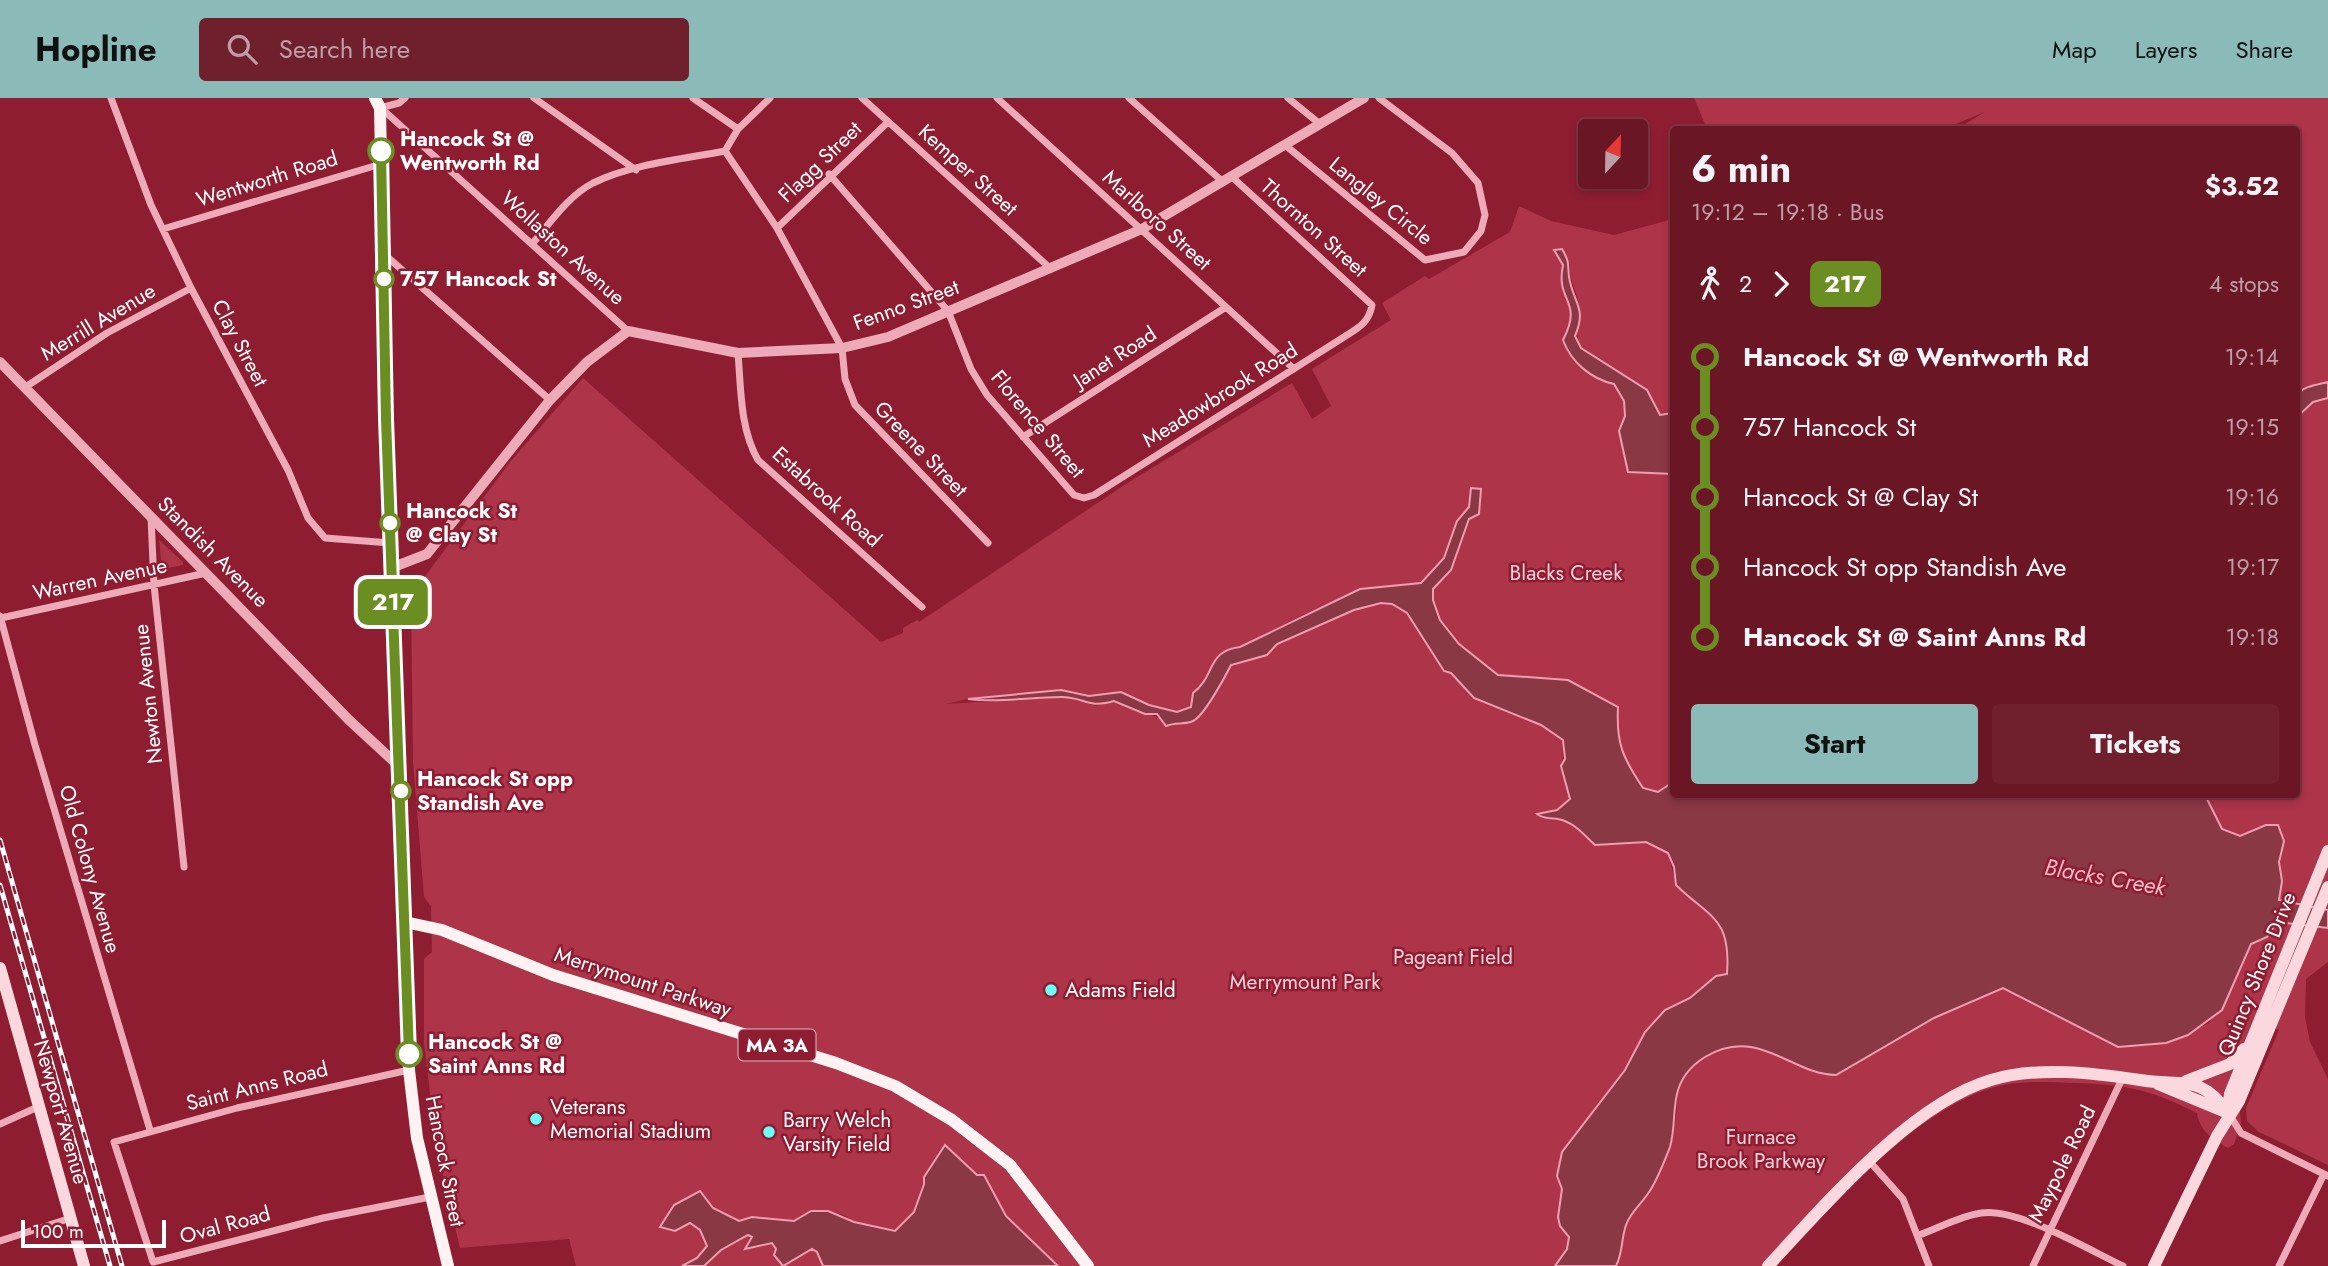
<!DOCTYPE html>
<html lang="en">
<head>
<meta charset="utf-8">
<style>
	body { margin:0; font-family:Jost,sans-serif; background:#701f2d; color:#f1f3f6; height:100vh; display:flex; flex-direction:column; font-size:26px; white-space:nowrap }
	* { box-sizing:border-box; margin:0 }
	p { font-size:23px; color:#be9fa7 }
	.icon { flex:none; width:38px; height:38px; fill:none; stroke:currentColor; stroke-width:2; stroke-linecap:round; stroke-linejoin:round }
	.map { position:relative; flex:1; overflow:hidden }
	.side { position:absolute; left:1670px; top:28px; width:630px; height:672px; display:flex; flex-direction:column; background:#6b1625; border-radius:7px; box-shadow:0 4px 10px #0003,0 0 0 2px #7e3542 }
	.side>* { flex:none }
	.badge { padding:0 14px; border-radius:10px; font-size:24px; line-height:46px }
	.needle { width:46px; rotate:22deg }
	.fabs { position:absolute; left:1578px; top:21px; display:grid; gap:14px }
	.fabs a { display:grid; place-items:center; width:70px; height:70px; border-radius:7px; background:#6b1625; box-shadow:0 4px 10px #0003,0 0 0 2px #7e3542; font-size:35px }
	.scale { position:absolute; left:21px; bottom:18px; width:145px; box-sizing:border-box; padding-left:7px; border:4px solid #fff; border-top:0; font-size:19px; line-height:24px; white-space:nowrap; color:#fff; -webkit-text-stroke:5px #8f1d31; paint-order:stroke }
	.map>.badge { position:absolute; translate:-50% -50%; box-shadow:0 0 0 4px #fff }
	.legs { display:flex; align-items:center; gap:10px; height:77px; padding:0 21px; font-size:23px }
	.legs p { margin-inline-start:auto }
	.head { display:flex; align-items:center; justify-content:space-between; height:119px; padding:0 21px }
	h1 { font-size:38px; font-weight:700; line-height:52px }
	.cta { display:flex; gap:14px; margin-top:auto; padding:14px 21px }
	.cta a { flex:1; height:80px; border-radius:7px; background:#8bbbb9; color:#111; font-size:28px; font-weight:700; line-height:80px; text-align:center }
	.cta a+a { background:#701f2d; color:#f1f3f6 }
	ul { padding:0 21px; list-style:none }
	li { display:flex; align-items:center; gap:24px; height:70px; font-size:26px }
	li i { display:grid; place-items:center; width:10px; height:100%; margin:0 9px; background:currentColor }
	li i::after { content:''; width:18px; height:18px; margin:-9px; border:5px solid; border-radius:50%; background:#6b1625 }
	li p { margin-inline-start:auto }
	li:first-child i { background:linear-gradient(#0000 50%,currentColor 0) }
	li:last-child i { background:linear-gradient(currentColor 50%,#0000 0) }
	header { display:flex; align-items:center; gap:42px; box-sizing:border-box; height:98px; padding:0 35px; background:#8bbbb9; color:#111 }
	header strong { font-size:33px }
	nav { display:flex; gap:38px; margin-inline-start:auto; font-size:24px }
	.search { width:490px; height:63px; background:#701f2d; display:flex; align-items:center; gap:18px; box-sizing:border-box; padding:0 24px; border-radius:7px; color:#be9fa7; font-size:26px }
	.map>svg:first-child { display:block }
	.green { fill:#ae344a }
	.water { fill:#8b3845; stroke:#ef9eaf; stroke-width:2 }
	.lines { fill:none; stroke-linecap:round; stroke-linejoin:round }
	.minor { stroke:#edabb8; stroke-width:7 }
	.tertiary { stroke:#edabb8; stroke-width:10 }
	.secondary { stroke:#fad8de; stroke-width:12 }
	.primary { stroke:#fff2f3; stroke-width:12 }
	.rail-casing { stroke:#fff; stroke-width:5 }
	.rail { stroke:#8f1d31; stroke-width:2.5; stroke-dasharray:8; stroke-linecap:butt }
	.line-1-casing { stroke:#fff; stroke-width:16 }
	.line-1 { stroke:#6b8e23; stroke-width:10 }
	.stop-1-dot { fill:#fff; stroke:#6b8e23; stroke-width:3.5 }
	.poi-dot { fill:#6afdf9; stroke:#8f1d31; stroke-width:2.5 }
	.labels { text-anchor:middle; stroke-width:5; stroke-linejoin:round; paint-order:stroke }
	.shield { fill:#8f1d31; stroke:#ddbbc1; stroke-width:2 }
	.shield-label { font-size:19px; font-weight:bold; fill:#fff }
	.stop-label { font-size:21px; font-weight:bold; fill:#fff; stroke:#8f1d31; text-anchor:start }
	.street-label { font-size:21px; fill:#fff; stroke:#8f1d31 }
	.park-label { font-size:21px; fill:#fad1d9; stroke:#8f1d31 }
	.poi-label { font-size:21px; fill:#fff; stroke:#8f1d31; text-anchor:start }
	.water-label { font-size:23px; font-style:italic; fill:#f4b7c3; stroke:#8f1d31 }
</style>
</head>
<body>
<header>
<strong>Hopline</strong>
<div class="search"><svg class="icon" aria-label="search" viewBox="0 0 24 24"><circle cx="10" cy="10" r="6"/><path d="M15 15l6 6"/></svg>Search here</div>
<nav><a>Map</a><a>Layers</a><a>Share</a></nav>
</header>
<div class="map">
<svg width="2328" height="1168" viewBox="0 0 2328 1168">
	<rect width="100%" height="100%" fill="#8f1d31"/>
	<path class="green" d="M 1694,0 L 2328,0 L 2328,812 L 2279,802 C 2282,782 2277,763 2284,743 L 2266,727 L 2240,738 L 2222,731 L 2205,697 L 2296,696 L 2296,32 L 1957,31 L 1985,14 L 1943,31 L 1707,31 Z
		M 1519,108 L 1551,123 L 1614,137 L 1673,121 L 1673,315 L 1660,317 L 1646,292 L 1581,250 C 1572,232 1582,217 1577,199 C 1573,186 1569,180 1570,166 L 1563,167 L 1566,202 L 1573,212 L 1569,231 L 1601,283 L 1614,286 L 1624,303 L 1625,318 L 1619,333 L 1628,374 L 1673,376 L 1673,684 L 1658,694 L 1643,690 L 1626,664 L 1617,639 L 1530,582 L 1498,577 L 1459,546 L 1440,522 L 1433,502 L 1433,491 L 1451,472 L 1472,417 L 1471,390 L 1469,409 L 1457,423 L 1444,460 L 1421,485 C 1350,488 1301,518 1240,549 C 1206,553 1216,578 1193,595 L 1191,609 L 1177,614 L 1149,607 L 1121,594 L 1089,598 L 1061,592 L 968,601 L 945,606 L 1066,599 L 1096,608 L 1114,602 C 1138,611 1159,622 1183,626 L 1203,614 L 1231,567 L 1239,562 L 1251,562 L 1277,546 L 1354,512 L 1381,505 L 1393,506 L 1407,515 L 1444,573 L 1451,575 L 1474,600 L 1541,627 L 1563,642 C 1562,663 1562,680 1570,701 L 1557,712 L 1538,717 C 1546,722 1550,719 1559,721 C 1575,724 1584,737 1595,747 L 1646,744 L 1668,755 L 1676,787 L 1717,821 L 1725,838 L 1727,876 L 1716,878 L 1690,900 L 1665,912 L 1645,934 L 1625,972 L 1562,1054 L 1557,1077 L 1562,1091 L 1558,1119 L 1560,1128 L 1569,1139 L 1567,1151 L 1555,1168 L 1058,1168 L 1006,1118 L 985,1078 L 977,1077 L 962,1061 L 938,1054 L 935,1066 L 924,1079 L 914,1114 L 895,1133 L 854,1124 L 844,1117 L 811,1113 L 794,1123 L 752,1119 L 739,1123 L 713,1110 L 682,1128 L 690,1125 L 700,1132 L 707,1148 L 697,1160 L 682,1168 L 576,1168 L 569,1141 L 460,1150 L 437,1052 L 431,1004 L 424,943 L 424,861 L 432,854 L 431,808 L 424,799 L 413,663 L 411,497 L 510,364 L 583,280 L 881,544 L 903,535 L 903,530 L 917,522 L 919,524 L 1129,384 L 1292,285 L 1312,321 L 1331,308 L 1312,271 L 1391,222 L 1382,205 L 1425,178 L 1429,181 L 1510,134 Z
		M 159,442 L 183,464 L 183,467 L 162,471 Z
		M 2277,824 L 2328,830 L 2328,864 L 2306,881 L 2305,919 L 2310,944 L 2328,981 L 2328,1067 L 2259,1034 L 2247,1023 L 2246,1010 L 2279,932 L 2270,928 L 2239,1003 L 2241,1025 L 2234,1046 L 2228,1050 C 2212,1040 2200,1034 2197,1015 C 2152,992 2125,986 2075,985 C 2049,984 2021,982 1995,989 C 1915,1011 1831,1109 1774,1168 L 1616,1168 C 1623,1154 1621,1142 1626,1128 C 1631,1113 1644,1106 1650,1093 C 1659,1072 1667,1049 1674,1028 C 1679,1012 1674,997 1683,981 C 1696,959 1726,945 1751,949 C 1781,954 1806,977 1836,976 L 1934,920 L 2003,890 L 2118,949 L 2166,945 L 2209,925 L 2236,882 L 2251,845 L 2267,839 Z
		M 748,1137 L 752,1139 L 747,1144 L 760,1148 L 772,1145 L 784,1168 L 704,1168 L 721,1152 Z
		M 812,1151 L 817,1153 L 823,1168 L 784,1168 Z"/>
	<path class="water" d="M 1562,151 C 1572,168 1566,168 1570,184 C 1576,208 1586,212 1575,238 L 1581,250 L 1647,292 L 1660,317 L 1673,315 L 1673,376 L 1628,374 L 1619,333 L 1625,318 L 1624,303 L 1614,286 C 1591,281 1571,264 1563,242 C 1584,201 1555,205 1563,167 L 1554,152 Z
		M 2328,284 L 2328,300 L 2313,304 L 2296,320 C 2296,289 2299,291 2328,284 Z
		M 1471,390 L 1481,391 L 1479,416 L 1469,421 L 1451,472 L 1433,491 L 1433,502 L 1440,522 L 1459,546 L 1498,577 L 1568,582 L 1618,609 C 1616,646 1623,660 1643,690 L 1658,694 L 1673,684 L 1673,696 L 2205,697 L 2222,731 L 2240,738 L 2266,727 L 2278,727 L 2284,743 L 2279,764 L 2282,783 L 2279,802 L 2328,812 L 2328,830 L 2277,824 L 2267,839 L 2251,846 L 2222,912 L 2188,937 L 2166,945 L 2118,949 L 2003,890 L 1934,920 L 1836,977 C 1806,977 1781,954 1751,949 C 1720,944 1684,965 1677,996 C 1673,1013 1675,1031 1670,1049 C 1664,1064 1657,1084 1647,1097 C 1640,1107 1630,1115 1626,1127 C 1621,1142 1623,1154 1616,1168 L 1555,1168 L 1567,1151 L 1569,1139 L 1560,1128 L 1558,1119 L 1562,1091 L 1557,1078 L 1562,1054 L 1625,972 L 1645,934 L 1665,912 L 1690,900 L 1716,878 L 1727,876 C 1731,819 1711,821 1676,787 L 1674,769 L 1668,755 L 1646,744 L 1595,747 C 1584,737 1574,724 1558,721 C 1549,719 1545,722 1537,716 L 1557,712 L 1570,701 L 1561,668 L 1565,661 L 1563,642 L 1541,627 L 1474,600 L 1451,575 L 1444,573 L 1407,515 L 1392,506 L 1381,505 L 1354,512 L 1277,546 L 1267,557 L 1231,567 C 1225,579 1204,618 1193,623 C 1184,627 1176,624 1166,628 L 1157,616 L 1145,616 L 1114,603 C 1087,611 1085,599 1061,599 C 1030,599 999,605 968,601 L 1061,592 L 1089,598 L 1121,594 L 1149,607 L 1177,614 L 1191,609 L 1193,595 C 1216,578 1206,553 1240,549 L 1360,491 L 1421,485 L 1444,460 L 1457,423 L 1469,409 Z
		M 945,1047 L 977,1077 L 984,1077 L 1006,1118 L 1058,1168 L 823,1168 L 817,1154 L 812,1151 L 783,1168 L 774,1157 L 776,1151 L 772,1145 L 745,1151 L 752,1139 L 748,1137 L 721,1152 L 704,1168 L 682,1168 L 697,1160 L 707,1148 L 700,1132 L 690,1125 L 675,1133 L 660,1129 L 674,1107 L 700,1093 L 713,1110 L 739,1123 L 752,1119 L 794,1123 L 811,1113 L 828,1113 L 854,1124 L 895,1133 L 914,1114 L 924,1086 L 924,1079 Z"/>
	<g class="lines">
		<path class="minor" d="M 111,0 L 151,107 L 191,190 L 288,372 L 308,420 L 325,440 L 391,445
			M 534,0 L 636,72
			M 693,0 L 738,31
			M 862,0 L 1051,171
			M 997,0 L 1294,271
			M 1129,0 L 1223,84
			M 1288,0 L 1320,26
			M 380,10 L 399,5 L 405,0
			M 381,10 L 628,233
			M 1285,47 L 1425,162 L 1464,154 L 1481,133 L 1485,117 L 1478,85 L 1452,55 L 1379,0
			M 725,53 L 777,130 L 842,250 L 845,281 L 855,307 L 988,445
			M 829,76 L 948,213 L 971,271 L 987,297 L 1074,397 L 1084,400 L 1094,397 L 1344,239 C 1358,230 1369,225 1372,207 L 1232,79
			M 777,130 L 888,24
			M 163,131 L 381,66
			M 532,146 C 550,125 568,98 593,85 C 632,66 683,61 725,53 L 738,31 L 770,0
			M 384,156 L 550,302
			M 738,255 C 741,291 740,331 758,362 L 922,509
			M 24,290 L 107,235 L 191,190
			M 1023,339 L 1226,209
			M 151,419 L 154,487 L 184,769
			M 0,518 L 35,647 L 150,1032
			M 1,520 L 206,475
			M 409,972 L 237,1010 L 114,1044 L 153,1164 L 323,1120 L 430,1099
			M 2229,1016 L 2241,1035 L 2328,1078
			M 0,1026 L 40,1008
			M 1870,1064 L 1903,1101 L 1929,1168
			M 1919,1137 C 1939,1130 1960,1118 1981,1115 C 2017,1109 2089,1152 2123,1168
			M 0,1143 L 71,1120
			M 2033,1168 L 2123,979
			M 2279,1168 L 2324,1076"/>
		<path class="tertiary" d="M 0,264 L 349,622 L 401,670
			M 391,470 L 427,456 L 550,302 L 587,264 L 628,233 L 738,255 L 842,250 L 888,239 L 1142,131 L 1364,0"/>
		<path class="secondary" d="M 0,870 L 84,1168
			M 2186,983 L 2230,966 L 2244,951
			M 2158,986 L 2228,1015
			M 2228,1015 L 2230,996 L 2328,753
			M 1768,1168 C 1825,1107 1910,1006 1991,982 C 2037,968 2094,975 2140,982 C 2181,989 2201,975 2228,1015
			M 2154,1168 L 2217,1038 L 2239,1003 L 2328,789"/>
		<path class="primary" d="M 375,0 L 380,10 L 386,321 L 409,972 L 417,1040 L 448,1168
			M 405,824 L 442,832 L 553,877 L 836,965 L 895,988 L 952,1022 L 1010,1067 L 1088,1168"/>
		<g class="rail-casing">
			<path id="rail" d="M 0,742 L 122,1168
				M 0,787 L 110,1168"/>
		</g>
		<use href="#rail" class="rail"/>
	</g>
	<g class="lines">
		<g class="line-1-casing">
			<path id="line-1" d="M 381,53 L 386,321 L 409,956"/>
		</g>
		<use href="#line-1" class="line-1"/>
	</g>
	<g class="stop-1-dot">
		<circle cx="381" cy="53" r="12"/>
		<circle cx="384" cy="181" r="9"/>
		<circle cx="390" cy="425" r="9"/>
		<circle cx="401" cy="693" r="9"/>
		<circle cx="409" cy="956" r="12"/>
	</g>
	<g class="poi-dot">
		<circle cx="1051" cy="892" r="7"/>
		<circle cx="536" cy="1021" r="7"/>
		<circle cx="769" cy="1034" r="7"/>
	</g>
	<g class="labels">
		<rect class="shield" x="738.5" y="931.5" width="77" height="31" rx="5"/>
		<g class="shield-label">
			<text x="777" y="954">MA 3A</text>
		</g>
		<g class="stop-label">
			<text x="400" y="48">Hancock St @<tspan x="400" dy="24">Wentworth Rd</tspan></text>
			<text x="400" y="188">757 Hancock St</text>
			<text x="406" y="420">Hancock St<tspan x="406" dy="24">@ Clay St</tspan></text>
			<text x="417" y="688">Hancock St opp<tspan x="417" dy="24">Standish Ave</tspan></text>
			<text x="428" y="951">Hancock St @<tspan x="428" dy="24">Saint Anns Rd</tspan></text>
		</g>
		<g class="street-label">
			<text transform="translate(820 64) rotate(-44)" y="7">Flagg Street</text>
			<text transform="translate(968 72) rotate(42)" y="7">Kemper Street</text>
			<text transform="translate(267 81) rotate(-17)" y="7">Wentworth Road</text>
			<text transform="translate(1381 103) rotate(39)" y="7">Langley Circle</text>
			<text transform="translate(1157 122) rotate(42)" y="7">Marlboro Street</text>
			<text transform="translate(1314 130) rotate(42)" y="7">Thornton Street</text>
			<text transform="translate(563 150) rotate(42)" y="7">Wollaston Avenue</text>
			<text transform="translate(906 207) rotate(-20)" y="7">Fenno Street</text>
			<text transform="translate(98 224) rotate(-31)" y="7">Merrill Avenue</text>
			<text transform="translate(240 245) rotate(62)" y="7">Clay Street</text>
			<text transform="translate(1115 259) rotate(-33)" y="7">Janet Road</text>
			<text transform="translate(1220 297) rotate(-32)" y="7">Meadowbrook Road</text>
			<text transform="translate(1038 326) rotate(50)" y="7">Florence Street</text>
			<text transform="translate(921 351) rotate(46)" y="7">Greene Street</text>
			<text transform="translate(827 399) rotate(42)" y="7">Estabrook Road</text>
			<text transform="translate(213 454) rotate(45)" y="7">Standish Avenue</text>
			<text transform="translate(100 481) rotate(-12)" y="7">Warren Avenue</text>
			<text transform="translate(148 596) rotate(-96)" y="7">Newton Avenue</text>
			<text transform="translate(90 771) rotate(74)" y="7">Old Colony Avenue</text>
			<text transform="translate(2257 876) rotate(-68)" y="7">Quincy Shore Drive</text>
			<text transform="translate(643 884) rotate(18)" y="7">Merrymount Parkway</text>
			<text transform="translate(257 988) rotate(-14)" y="7">Saint Anns Road</text>
			<text transform="translate(61 1014) rotate(74)" y="7">Newport Avenue</text>
			<text transform="translate(445 1063) rotate(79)" y="7">Hancock Street</text>
			<text transform="translate(2062 1066) rotate(-64)" y="7">Maypole Road</text>
			<text transform="translate(225 1127) rotate(-15)" y="7">Oval Road</text>
		</g>
		<g class="park-label">
			<text x="1566" y="482">Blacks Creek</text>
			<text x="1453" y="866">Pageant Field</text>
			<text x="1305" y="891">Merrymount Park</text>
			<text x="1761" y="1046">Furnace<tspan x="1761" dy="24">Brook Parkway</tspan></text>
		</g>
		<g class="poi-label">
			<text x="1065" y="899">Adams Field</text>
			<text x="550" y="1016">Veterans<tspan x="550" dy="24">Memorial Stadium</tspan></text>
			<text x="783" y="1029">Barry Welch<tspan x="783" dy="24">Varsity Field</tspan></text>
		</g>
		<g class="water-label">
			<text transform="translate(2105 779) rotate(10)" y="8">Blacks Creek</text>
		</g>
	</g>
</svg>
<div class="fabs">
<a><svg class="needle" viewBox="-14 -14 28 28"><path d="M0-13l5 13h-10z" fill="#e53935"/><path d="M0 13l5-13h-10z" fill="#be9fa7"/></svg></a>
</div>
<div class="scale">100 m</div>
<b class="badge" style="left:393px;top:504px;background:#6b8e23;color:#fff">217</b>
<section class="side">
<div class="head"><div><h1>6 min</h1><p>19:12 – 19:18 · Bus</p></div><b>$3.52</b></div>
<div class="legs"><svg class="icon" aria-label="walk" viewBox="0 0 24 24"><circle cx="13" cy="4" r="2"/><path d="M13 8l-2 6 4 7M11 14l-3 7M7 12l3-4h3l4 4"/></svg>2<svg class="icon" aria-label="forward" viewBox="0 0 24 24"><path d="M9 5l7 7-7 7"/></svg><b class="badge" style="background:#6b8e23;color:#fff">217</b><p>4 stops</p></div>
<ul>
<li><i style="color:#6b8e23"></i><b>Hancock St @ Wentworth Rd</b><p>19:14</p></li>
<li><i style="color:#6b8e23"></i><span>757 Hancock St</span><p>19:15</p></li>
<li><i style="color:#6b8e23"></i><span>Hancock St @ Clay St</span><p>19:16</p></li>
<li><i style="color:#6b8e23"></i><span>Hancock St opp Standish Ave</span><p>19:17</p></li>
<li><i style="color:#6b8e23"></i><b>Hancock St @ Saint Anns Rd</b><p>19:18</p></li>
</ul>
<div class="cta"><a>Start</a><a>Tickets</a></div>
</section>
</div>
</body>
</html>
